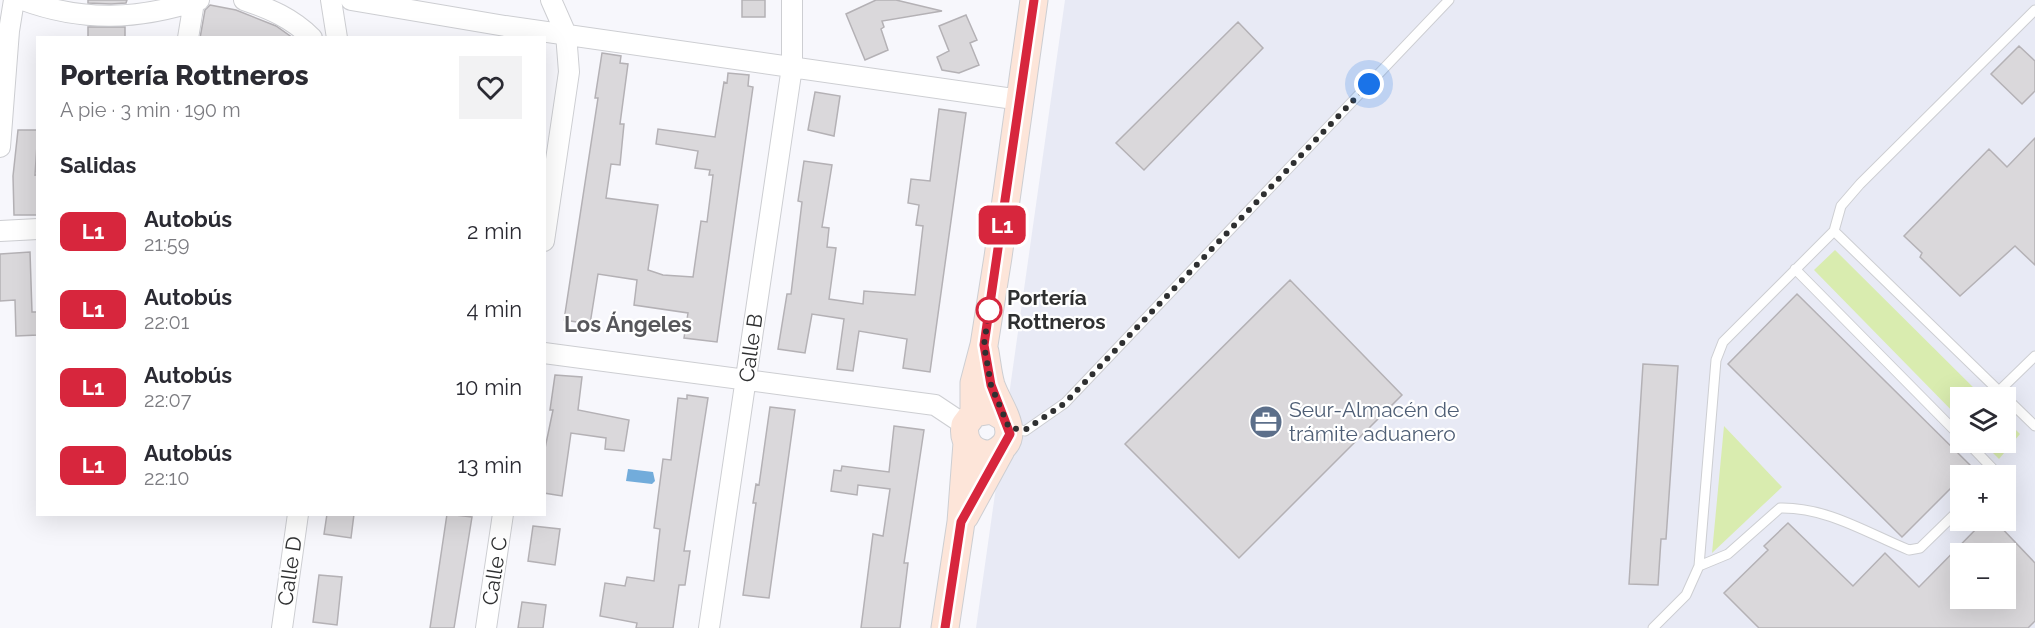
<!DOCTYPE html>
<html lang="es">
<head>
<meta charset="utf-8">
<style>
	body { margin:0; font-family:Raleway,sans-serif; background:#f2f2f3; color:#2b2b33; height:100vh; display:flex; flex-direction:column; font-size:22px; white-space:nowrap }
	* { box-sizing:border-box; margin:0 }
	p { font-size:20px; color:#7c7c81 }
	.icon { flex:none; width:33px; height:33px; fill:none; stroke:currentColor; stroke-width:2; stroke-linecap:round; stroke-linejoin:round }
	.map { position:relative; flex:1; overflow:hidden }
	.drawer { position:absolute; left:36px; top:36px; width:510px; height:480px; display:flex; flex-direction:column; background:#fff; border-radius:0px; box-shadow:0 6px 24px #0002 }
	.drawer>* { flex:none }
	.badge { padding:0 12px; border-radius:9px; font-size:21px; line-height:39px }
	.buttons { position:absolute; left:1950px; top:387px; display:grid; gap:12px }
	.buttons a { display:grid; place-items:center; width:66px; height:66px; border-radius:0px; background:#fff; box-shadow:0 6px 24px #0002; font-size:30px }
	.you { position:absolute; width:30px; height:30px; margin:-15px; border:4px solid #fff; border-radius:50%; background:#1a73e8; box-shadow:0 0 0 9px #1a73e833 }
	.map>.badge { position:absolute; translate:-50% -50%; box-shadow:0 0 0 3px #fff }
	h2 { padding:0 24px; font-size:22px; line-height:54px }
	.round { display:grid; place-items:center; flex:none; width:63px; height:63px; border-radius:0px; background:#f2f2f3 }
	.summary { display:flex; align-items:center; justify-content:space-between; height:102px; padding:0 24px }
	h1 { font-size:28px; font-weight:800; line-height:45px }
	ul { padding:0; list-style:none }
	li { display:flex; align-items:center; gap:18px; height:78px; padding:0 24px }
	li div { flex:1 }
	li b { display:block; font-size:22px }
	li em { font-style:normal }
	li .badge { min-width:66px; font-weight:700; text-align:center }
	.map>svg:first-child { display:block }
	.built { fill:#e8eaf5; fill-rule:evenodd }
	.green { fill:#d9ecaf }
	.water { fill:#72acdb }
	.building { fill:#dad8db; stroke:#b4b1b5; stroke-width:1.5; fill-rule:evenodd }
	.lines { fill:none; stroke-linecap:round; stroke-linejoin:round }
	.lane-casing { stroke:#cdced2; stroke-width:11 }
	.street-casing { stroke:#cdced2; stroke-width:22 }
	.secondary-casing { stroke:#cdced2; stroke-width:29 }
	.lane { stroke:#fff; stroke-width:9 }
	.street { stroke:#fff; stroke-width:20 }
	.secondary { stroke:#fde5d9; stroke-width:27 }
	.line-casing { stroke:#fff; stroke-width:14 }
	.line { stroke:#d7263d; stroke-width:9 }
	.walk { stroke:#2f3031; stroke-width:6; stroke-dasharray:0 10.8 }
	.stop-dot { fill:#fff; stroke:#d7263d; stroke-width:3 }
	.labels { text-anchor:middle; stroke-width:4.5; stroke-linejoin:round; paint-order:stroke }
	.stop-label { font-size:21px; font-weight:bold; fill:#2f3031; stroke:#fff; text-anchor:start }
	.street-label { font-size:21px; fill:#2f3031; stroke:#fff }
	.service-label { font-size:21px; fill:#4e5e75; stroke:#fff; text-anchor:start }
	.neighbourhood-label { font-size:22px; font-weight:bold; fill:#57575b; stroke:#fff }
</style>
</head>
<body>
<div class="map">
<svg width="2035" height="628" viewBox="0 0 2035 628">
	<rect width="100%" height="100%" fill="#f7f7fc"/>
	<path class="built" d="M 1065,0 L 2035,0 L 2035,628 L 976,628 ZM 1960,398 L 2006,398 L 2006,442 L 1960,442 ZM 1960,476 L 2006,476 L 2006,520 L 1960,520 ZM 1960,554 L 2006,554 L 2006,598 L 1960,598 Z"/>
	<path class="green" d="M 1835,250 L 1983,397 L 1960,398 L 1960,419 L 1814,270 Z
		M 2006,420 L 2020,434 L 1999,459 L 1983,443 L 2006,442 Z
		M 1724,426 L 1782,487 L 1712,553 Z"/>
	<path class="water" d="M 628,469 L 653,472 L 655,481 L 652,484 L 626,481 Z"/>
	<path class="building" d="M 88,0 L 127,0 L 126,3 L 111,4 L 88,3 Z
		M 742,0 L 765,0 L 765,17 L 742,17 Z
		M 876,0 L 896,0 L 942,11 L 882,21 L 884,27 L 881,29 L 888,50 L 865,60 L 846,14 Z
		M 210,5 L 236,10 L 276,26 L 293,38 L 200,38 L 205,10 Z
		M 966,15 L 977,40 L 970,43 L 979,65 L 959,73 L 942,70 L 937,57 L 949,51 L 939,26 Z
		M 1238,22 L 1263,48 L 1144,170 L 1116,143 Z
		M 88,27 L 125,27 L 125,38 L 88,38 Z
		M 2019,46 L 2035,61 L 2035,91 L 2022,104 L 1991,74 Z
		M 602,53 L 621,56 L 620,63 L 628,64 L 620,124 L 624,124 L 620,165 L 611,164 L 606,198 L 658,205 L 648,270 L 663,275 L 693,277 L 701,221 L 707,222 L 713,175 L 709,175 L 710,170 L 695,168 L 698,151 L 656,144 L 658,129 L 715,137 L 724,82 L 727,83 L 728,73 L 749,75 L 748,86 L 753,87 L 717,342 L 684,338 L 688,313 L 634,305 L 637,280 L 598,274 L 590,324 L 564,320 L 598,98 L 595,98 Z
		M 815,92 L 840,96 L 834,136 L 808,130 Z
		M 939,109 L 966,113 L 930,372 L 903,368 L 907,339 L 859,331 L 853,371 L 837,369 L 844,319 L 812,314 L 805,353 L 778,349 L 787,294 L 791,294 L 802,202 L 798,201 L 804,161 L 832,165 L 822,227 L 829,228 L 827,247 L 836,248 L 829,299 L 863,304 L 864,291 L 915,295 L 923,226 L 916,225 L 919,205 L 908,203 L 911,179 L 930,181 Z
		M 18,130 L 38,130 L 35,175 L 38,174 L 38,215 L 14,215 L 13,176 Z
		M 2035,138 L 2035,265 L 2015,246 L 1960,296 L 1920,257 L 1922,253 L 1904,236 L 1989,149 L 2007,167 Z
		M 30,252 L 32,312 L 38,312 L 38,335 L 16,336 L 15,300 L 0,301 L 0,254 Z
		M 1290,280 L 1402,395 L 1239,558 L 1125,444 Z
		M 1797,294 L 1972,467 L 1902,537 L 1728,364 Z
		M 1643,364 L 1678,366 L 1666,539 L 1661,539 L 1658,585 L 1629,584 Z
		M 555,375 L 582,377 L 578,410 L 629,420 L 624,451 L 605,449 L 606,438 L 571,433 L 562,496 L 544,493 L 544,453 L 553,410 L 550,410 Z
		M 687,395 L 708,398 L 684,551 L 690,551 L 685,585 L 679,585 L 673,628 L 636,628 L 637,623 L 600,616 L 605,583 L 625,586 L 627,577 L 654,581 L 660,529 L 654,528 L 663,459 L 671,460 L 678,398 L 687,399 Z
		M 770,407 L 795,410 L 769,598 L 743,595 L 756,503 L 753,503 L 756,484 L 759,485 Z
		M 894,426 L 924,430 L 904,563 L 908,563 L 900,628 L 861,628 L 873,534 L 883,536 L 890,489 L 858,485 L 857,495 L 831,491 L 834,470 L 841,471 L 842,466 L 889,472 Z
		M 327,514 L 354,514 L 351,538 L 324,534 Z
		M 447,514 L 472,517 L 454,628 L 430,628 Z
		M 1985,520 L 1994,520 L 2035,563 L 2035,621 L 2028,628 L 1759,628 L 1724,593 L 1768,550 L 1764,546 L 1788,523 L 1853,586 L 1885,553 L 1919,587 ZM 1960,554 L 2006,554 L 2006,598 L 1960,598 Z
		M 533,526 L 560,529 L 555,565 L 528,561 Z
		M 319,575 L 342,577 L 337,625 L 313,622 Z
		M 522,602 L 546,605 L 543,628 L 518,628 Z"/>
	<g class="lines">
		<g class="lane-casing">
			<path id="lane" d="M 1834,231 L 1841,206 L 1860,184 L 2035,10
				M 1795,269 L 1960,436
				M 2000,390 L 2035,356
				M 1012,428 L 1025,431 L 1065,403 L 1449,0
				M 1967,442 L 1996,472 L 1993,476
				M 1699,566 L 1728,554 L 1780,508 C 1827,507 1867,533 1909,550 L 1920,548 L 1960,509
				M 1653,628 L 1686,595 L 1699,566 L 1716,360 L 1723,342 L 1834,231 L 2035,426"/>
		</g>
		<g class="street-casing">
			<path id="street" d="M 23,0 C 83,22 138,20 199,0
				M 244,0 C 270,9 292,18 312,38
				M 331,0 L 337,38
				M 351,0 L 505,26 L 1020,100
				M 188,38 L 194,2
				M 0,147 L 9,31 L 14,0
				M 0,231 L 38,229
				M 544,241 L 569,72 L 566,34 L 551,0
				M 544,353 L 935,405 L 965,425
				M 282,628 L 298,514
				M 486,628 L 503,514
				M 709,628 L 792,67 L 792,0"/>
		</g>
		<g class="secondary-casing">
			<path id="secondary" d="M 985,352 C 987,363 988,375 991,385 C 999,409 1027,439 991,454 C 974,455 962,443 965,425 L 974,413 L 992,410 L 1005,418
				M 974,413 L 974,383 L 984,345 L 998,257 L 1034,0
				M 965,516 L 1001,450
				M 945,628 L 961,522 L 967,443"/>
		</g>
		<use href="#lane" class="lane"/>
		<use href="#street" class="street"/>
		<use href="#secondary" class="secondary"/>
	</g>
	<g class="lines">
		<g class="line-casing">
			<path id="line" d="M 945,628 L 961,522 L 1010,434 L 991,385 L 984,345 L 1034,0"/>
		</g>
		<use href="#line" class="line"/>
		<path class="walk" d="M 989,310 L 984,345 L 991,385 L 1009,428 L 1025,430 L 1065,403 L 1369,84"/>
	</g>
	<defs>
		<g id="office-disc" transform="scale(1.725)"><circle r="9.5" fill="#5c6f8a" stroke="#fff"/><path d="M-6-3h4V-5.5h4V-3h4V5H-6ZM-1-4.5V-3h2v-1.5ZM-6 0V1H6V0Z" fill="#fff"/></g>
	</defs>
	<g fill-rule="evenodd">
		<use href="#office-disc" x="1266" y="422"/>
	</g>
	<circle class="stop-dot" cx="989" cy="310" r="12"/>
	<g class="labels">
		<g class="stop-label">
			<text x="1007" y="305">Portería<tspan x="1007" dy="24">Rottneros</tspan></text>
		</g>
		<g class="street-label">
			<text transform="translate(751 348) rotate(-82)" y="7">Calle B</text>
			<text transform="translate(290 571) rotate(-82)" y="7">Calle D</text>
			<text transform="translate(495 571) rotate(-81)" y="7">Calle C</text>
		</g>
		<g class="service-label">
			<text x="1289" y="417">Seur-Almacén de<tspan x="1289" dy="24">trámite aduanero</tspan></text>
		</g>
		<g class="neighbourhood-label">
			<text x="628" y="332">Los Ángeles</text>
		</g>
	</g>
</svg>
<div class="buttons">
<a><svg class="icon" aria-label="layers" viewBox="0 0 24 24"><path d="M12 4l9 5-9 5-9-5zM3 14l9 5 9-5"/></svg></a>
<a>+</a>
<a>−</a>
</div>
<div class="you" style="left:1369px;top:84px"></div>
<b class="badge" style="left:1002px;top:225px;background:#d7263d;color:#fff">L1</b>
<section class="drawer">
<div class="summary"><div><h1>Portería Rottneros</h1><p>A pie · 3 min · 190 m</p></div><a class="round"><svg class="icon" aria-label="heart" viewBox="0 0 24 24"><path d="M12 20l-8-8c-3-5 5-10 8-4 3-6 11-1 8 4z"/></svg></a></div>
<h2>Salidas</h2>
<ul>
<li><span class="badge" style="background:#d7263d;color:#fff">L1</span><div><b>Autobús</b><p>21:59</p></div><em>2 min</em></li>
<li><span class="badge" style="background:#d7263d;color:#fff">L1</span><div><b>Autobús</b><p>22:01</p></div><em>4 min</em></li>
<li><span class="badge" style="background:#d7263d;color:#fff">L1</span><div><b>Autobús</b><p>22:07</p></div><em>10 min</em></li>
<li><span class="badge" style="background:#d7263d;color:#fff">L1</span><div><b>Autobús</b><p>22:10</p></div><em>13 min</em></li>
</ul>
</section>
</div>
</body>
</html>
